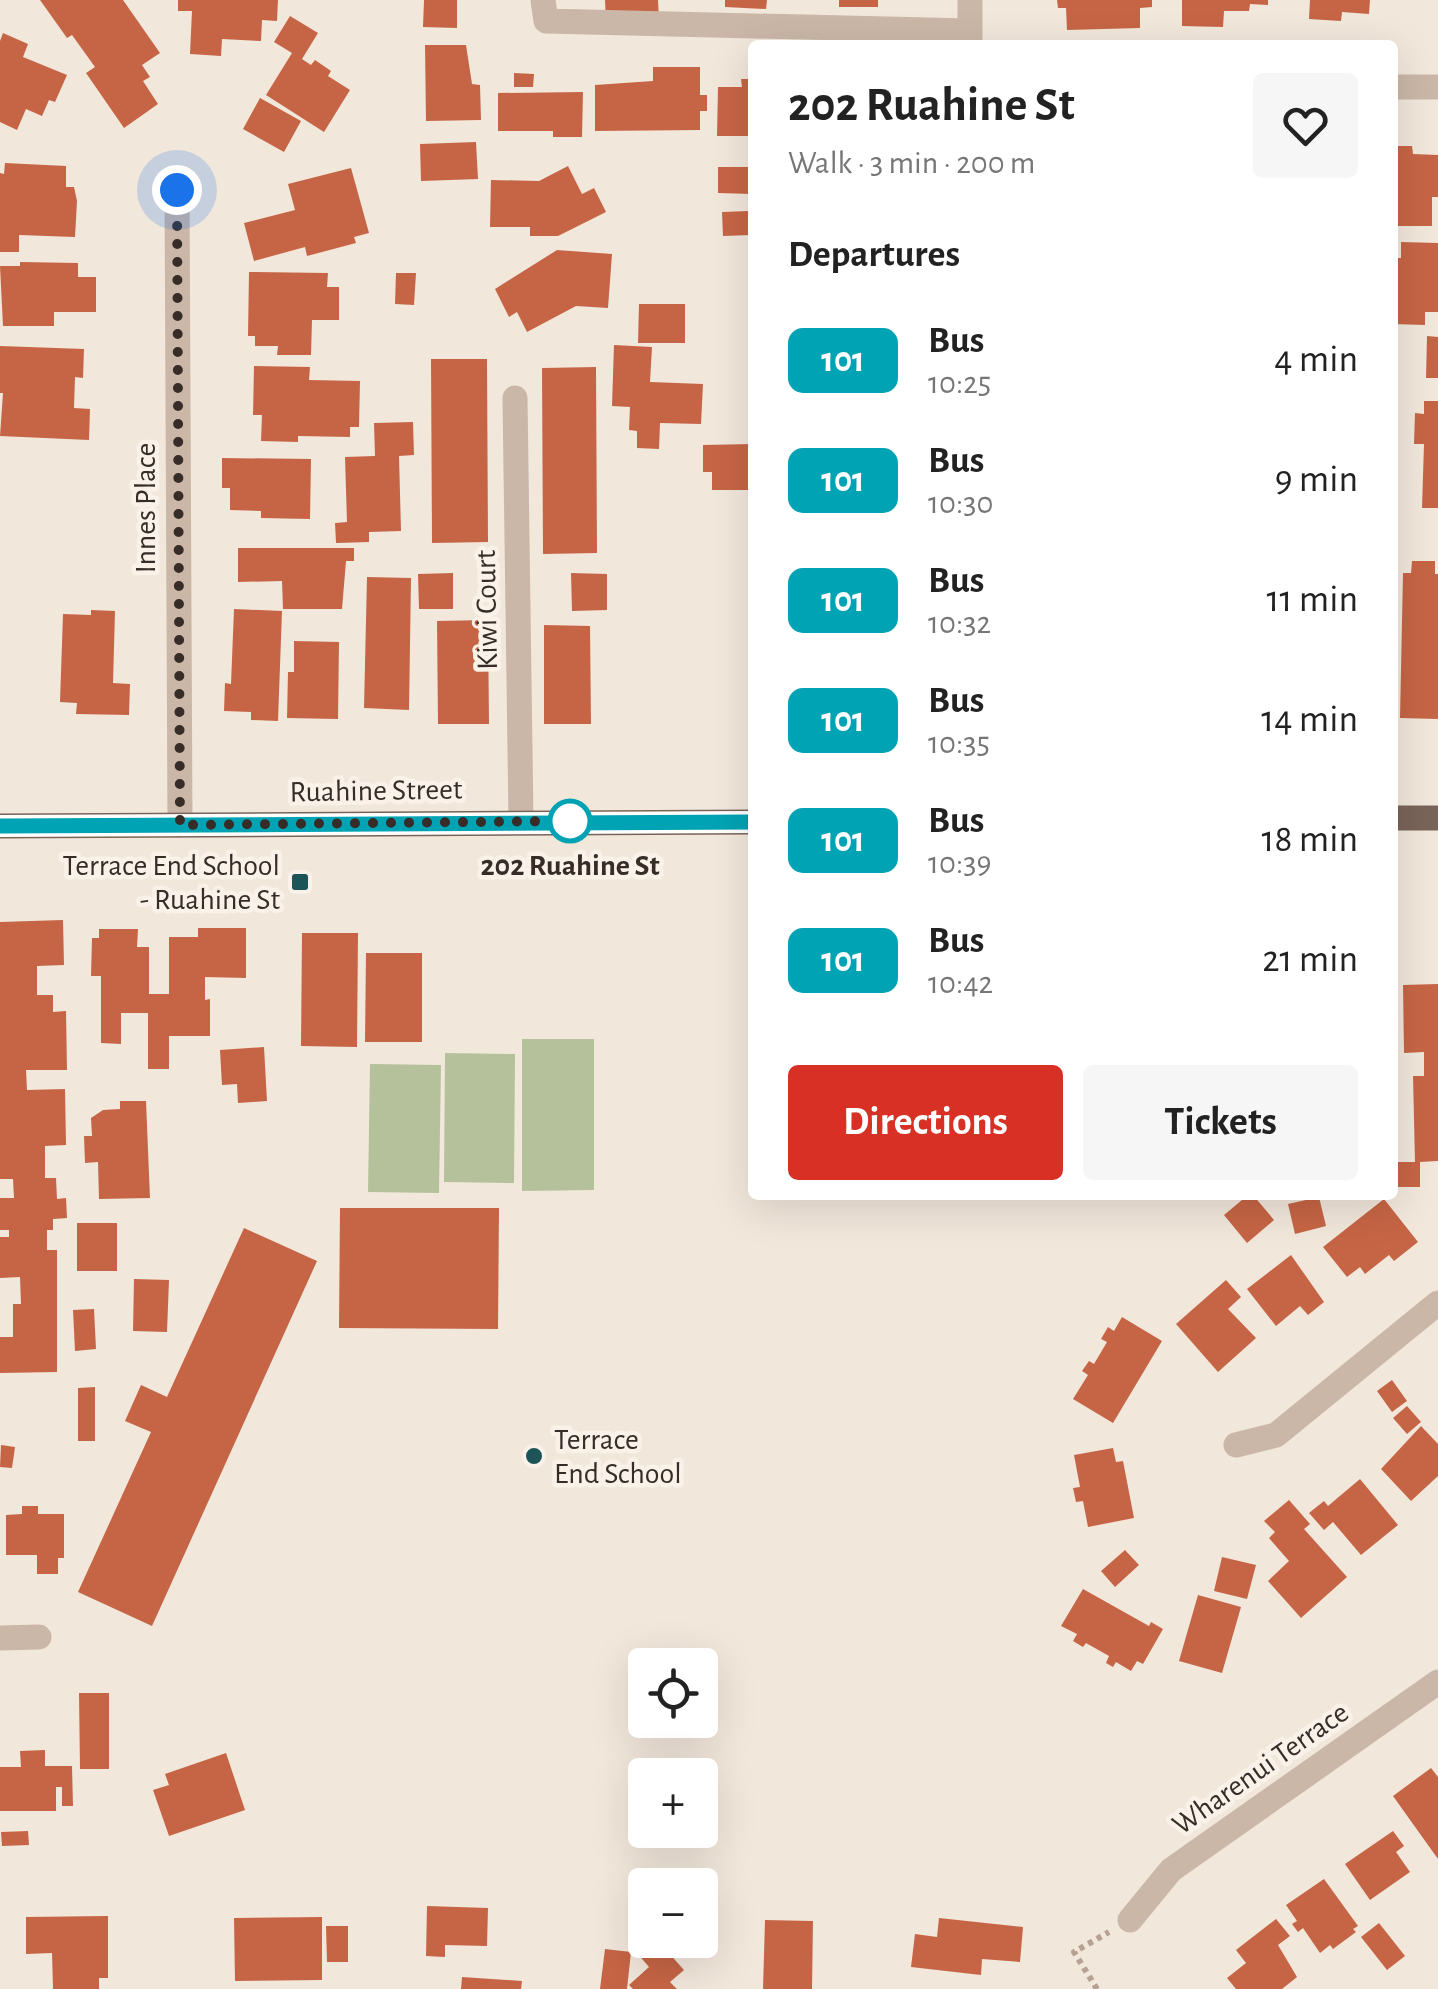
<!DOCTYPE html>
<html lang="en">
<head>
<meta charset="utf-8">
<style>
	body { margin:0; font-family:"Alegreya Sans",sans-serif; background:#f6f6f6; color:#222; height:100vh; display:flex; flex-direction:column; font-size:38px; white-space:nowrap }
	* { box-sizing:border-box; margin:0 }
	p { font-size:32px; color:#767676 }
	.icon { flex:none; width:55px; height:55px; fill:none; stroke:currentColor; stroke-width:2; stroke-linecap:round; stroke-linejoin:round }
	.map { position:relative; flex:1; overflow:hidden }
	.side { position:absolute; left:748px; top:40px; width:650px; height:1160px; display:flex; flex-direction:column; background:#fff; border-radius:10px; box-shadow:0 10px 40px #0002 }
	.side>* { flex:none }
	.badge { padding:0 20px; border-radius:15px; font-size:35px; line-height:65px }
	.fabs { position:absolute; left:628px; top:1648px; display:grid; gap:20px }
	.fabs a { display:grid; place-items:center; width:90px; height:90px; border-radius:10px; background:#fff; box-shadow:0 10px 40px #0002; font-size:50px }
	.you { position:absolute; width:50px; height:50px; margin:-25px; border:8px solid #fff; border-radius:50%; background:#1a73e8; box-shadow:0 0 0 15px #1a73e833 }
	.map>.badge { position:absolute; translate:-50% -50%; box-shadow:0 0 0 5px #fff }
	h2 { padding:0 40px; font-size:38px; line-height:90px }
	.round { display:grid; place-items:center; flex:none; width:105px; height:105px; border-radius:10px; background:#f6f6f6 }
	.head { display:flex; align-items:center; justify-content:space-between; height:170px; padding:0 40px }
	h1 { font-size:48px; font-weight:700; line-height:75px }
	.action { display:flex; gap:20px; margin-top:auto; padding:20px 40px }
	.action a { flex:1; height:115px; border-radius:10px; background:#d93025; color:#fff; font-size:40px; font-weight:700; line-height:115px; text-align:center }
	.action a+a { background:#f6f6f6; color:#222 }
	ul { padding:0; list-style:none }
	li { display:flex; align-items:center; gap:30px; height:120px; padding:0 40px }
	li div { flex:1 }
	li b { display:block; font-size:38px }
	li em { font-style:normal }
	li .badge { min-width:110px; font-weight:700; text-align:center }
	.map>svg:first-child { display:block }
	.green { fill:#b4c19b }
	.building { fill:#c66545 }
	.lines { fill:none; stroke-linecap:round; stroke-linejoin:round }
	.path { stroke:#b6a192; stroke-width:6; stroke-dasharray:5 5; stroke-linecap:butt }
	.minor { stroke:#cab7a7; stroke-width:25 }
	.major { stroke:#796459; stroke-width:25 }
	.line-casing { stroke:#fff; stroke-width:22 }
	.line { stroke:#00a3b4; stroke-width:15 }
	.walk { stroke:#372c28; stroke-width:10; stroke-dasharray:0 18 }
	.stop-dot { fill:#fff; stroke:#00a3b4; stroke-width:5 }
	.poi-dot { fill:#1d5458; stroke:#faf1e8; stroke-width:4 }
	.labels { text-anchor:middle; stroke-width:9; stroke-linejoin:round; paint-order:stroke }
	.street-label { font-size:30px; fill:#372c28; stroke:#faf1e8 }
	.poi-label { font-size:30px; fill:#372c28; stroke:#faf1e8; text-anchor:end }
	.stop-label { font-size:30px; font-weight:bold; fill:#372c28; stroke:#faf1e8 }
</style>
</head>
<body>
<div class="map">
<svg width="1438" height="1989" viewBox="0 0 1438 1989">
	<rect width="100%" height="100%" fill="#f2e7db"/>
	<path class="green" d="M 522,1039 L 594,1039 L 594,1190 L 522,1191 Z
		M 445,1053 L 515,1054 L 514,1183 L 444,1182 Z
		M 370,1064 L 441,1065 L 439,1193 L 368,1192 Z"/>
	<path class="building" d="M 40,0 L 123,0 L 160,53 L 142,65 L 150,77 L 143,81 L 158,104 L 124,128 L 86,73 L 95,67 L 72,35 L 67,38 Z
		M 178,0 L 278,0 L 277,21 L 262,20 L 261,41 L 222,39 L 221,56 L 190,54 L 192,11 L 178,11 Z
		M 424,0 L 457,0 L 457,28 L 423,27 Z
		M 605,0 L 658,0 L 659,21 L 606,23 Z
		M 725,0 L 767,0 L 766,9 L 725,7 Z
		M 839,0 L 878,0 L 878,7 L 839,7 Z
		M 1057,0 L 1152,0 L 1152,7 L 1140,8 L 1140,28 L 1067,30 L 1066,8 L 1058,8 Z
		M 1182,0 L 1268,0 L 1268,5 L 1250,4 L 1249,11 L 1224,11 L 1223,27 L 1182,26 Z
		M 1310,0 L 1370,0 L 1369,14 L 1342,12 L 1341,21 L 1309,19 Z
		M 290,16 L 318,33 L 302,59 L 311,65 L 315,60 L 331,71 L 328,76 L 350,90 L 324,132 L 266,95 L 292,53 L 274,42 Z
		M 3,33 L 28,44 L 23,57 L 67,75 L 55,102 L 49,100 L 42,116 L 26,109 L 17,130 L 0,122 L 0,41 Z
		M 425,45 L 466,45 L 472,84 L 480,85 L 481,120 L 426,121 Z
		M 653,67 L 700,67 L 700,95 L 707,95 L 707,111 L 700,111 L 700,130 L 595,131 L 595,85 L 653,81 Z
		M 514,73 L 534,74 L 533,87 L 514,87 Z
		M 741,79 L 752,79 L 752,136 L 717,136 L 718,87 L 742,87 Z
		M 583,92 L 582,137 L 553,137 L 553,131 L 498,131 L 498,93 Z
		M 260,98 L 301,121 L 284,152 L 243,129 Z
		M 476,142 L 478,179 L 421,181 L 420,144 Z
		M 1392,146 L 1412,146 L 1413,154 L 1438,155 L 1438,197 L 1432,197 L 1432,226 L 1392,226 Z
		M 5,163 L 66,166 L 66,187 L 74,187 L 77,201 L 75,237 L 19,235 L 19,252 L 0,252 L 0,173 L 4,174 Z
		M 568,166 L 582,194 L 594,188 L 606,212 L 558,236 L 530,236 L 530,227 L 490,227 L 491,180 L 539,181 Z
		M 718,167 L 752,167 L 752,194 L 718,193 Z
		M 351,168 L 369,233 L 354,237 L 356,243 L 307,256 L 305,247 L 254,261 L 244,223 L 295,210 L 288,184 Z
		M 749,211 L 751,235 L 723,236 L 722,212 Z
		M 1401,242 L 1438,243 L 1438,312 L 1425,312 L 1425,325 L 1392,324 L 1394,258 L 1401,258 Z
		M 557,250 L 612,254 L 608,308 L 576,306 L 527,332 L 517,312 L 509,317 L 495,289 Z
		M 20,262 L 78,263 L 78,277 L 96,277 L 96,312 L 54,312 L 54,326 L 3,326 L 0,266 L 20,266 Z
		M 249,272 L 328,273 L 327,287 L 339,287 L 339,320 L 312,320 L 311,355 L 277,355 L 278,346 L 255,346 L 255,336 L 248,336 Z
		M 396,273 L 416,273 L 414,305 L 395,304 Z
		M 639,304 L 685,304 L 685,343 L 638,343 Z
		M 1427,336 L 1438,337 L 1438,378 L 1426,378 Z
		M 614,345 L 652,347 L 650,382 L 703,384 L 701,424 L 660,423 L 659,449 L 637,448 L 637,431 L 629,430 L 630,407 L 612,406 Z
		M 0,346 L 84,349 L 83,378 L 75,377 L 74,408 L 90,409 L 89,440 L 0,436 L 3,393 L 0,393 Z
		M 431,359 L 487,359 L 488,542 L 432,543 Z
		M 254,366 L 310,367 L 309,380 L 360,381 L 359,427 L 350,427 L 350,437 L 298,436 L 298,442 L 261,441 L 262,415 L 253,415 Z
		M 596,367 L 597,553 L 543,554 L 542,368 Z
		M 1424,401 L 1438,401 L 1438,508 L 1422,508 L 1424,444 L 1414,444 L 1415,413 L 1424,414 Z
		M 413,422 L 414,455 L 399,456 L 401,531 L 369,532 L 369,542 L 336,543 L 335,523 L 347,522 L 345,457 L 375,456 L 374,423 Z
		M 752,444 L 752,490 L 712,490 L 712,472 L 703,472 L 703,445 Z
		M 222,458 L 311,459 L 310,519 L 261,518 L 261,511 L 230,510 L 230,488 L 222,488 Z
		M 238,548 L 354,548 L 354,561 L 346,561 L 342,609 L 283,609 L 282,581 L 238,582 Z
		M 1412,561 L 1435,561 L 1435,574 L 1438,574 L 1438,719 L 1400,718 L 1403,573 L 1411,573 Z
		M 453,573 L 453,609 L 419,609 L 418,574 Z
		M 571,573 L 607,574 L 607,610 L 572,611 Z
		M 367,577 L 411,578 L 409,710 L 364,708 Z
		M 234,609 L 282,611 L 278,721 L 251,720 L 251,712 L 224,711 L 225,683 L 231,684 Z
		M 91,610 L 115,611 L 113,683 L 130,684 L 129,715 L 76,714 L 77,703 L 60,702 L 63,614 L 91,615 Z
		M 488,620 L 489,724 L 438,724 L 437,621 Z
		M 544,625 L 590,626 L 591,724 L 544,724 Z
		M 294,641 L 339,642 L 338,719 L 287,718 L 288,672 L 294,672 Z
		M 63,920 L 64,965 L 37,966 L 37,995 L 53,995 L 53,1012 L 66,1011 L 67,1070 L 26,1070 L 27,1090 L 65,1089 L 66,1145 L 45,1146 L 45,1178 L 56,1178 L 57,1199 L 66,1198 L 67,1218 L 53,1219 L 53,1230 L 47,1230 L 47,1250 L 57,1250 L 57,1372 L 0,1373 L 0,1337 L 13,1337 L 13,1304 L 21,1304 L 20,1277 L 0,1278 L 0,1237 L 9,1237 L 9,1230 L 0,1230 L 0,1198 L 14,1198 L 13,1179 L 0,1179 L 0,922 Z
		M 198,928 L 246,928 L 246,978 L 205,977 L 205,1000 L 210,999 L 210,1036 L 169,1036 L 169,1069 L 148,1069 L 148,1013 L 121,1013 L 121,1044 L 101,1043 L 101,976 L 91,976 L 92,938 L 99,938 L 99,929 L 138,929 L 137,947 L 149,947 L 149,994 L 169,994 L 169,937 L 198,937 Z
		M 302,933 L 358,933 L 357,1047 L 301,1046 Z
		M 366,953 L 422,953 L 422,1042 L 365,1042 Z
		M 1438,984 L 1438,1161 L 1420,1162 L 1420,1187 L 1392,1187 L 1392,1162 L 1415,1162 L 1413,1076 L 1424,1076 L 1424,1052 L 1404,1053 L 1403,985 Z
		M 264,1047 L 267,1101 L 238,1103 L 237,1084 L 222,1085 L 220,1050 Z
		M 120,1101 L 146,1101 L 150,1198 L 99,1199 L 98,1162 L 85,1163 L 84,1136 L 92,1136 L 91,1118 L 103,1110 L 120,1109 Z
		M 1248,1195 L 1253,1195 L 1274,1220 L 1247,1243 L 1224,1215 Z
		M 1319,1197 L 1326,1226 L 1295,1234 L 1288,1204 Z
		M 1384,1199 L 1418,1242 L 1394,1261 L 1389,1255 L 1365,1274 L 1360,1267 L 1347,1277 L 1323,1247 Z
		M 340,1208 L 499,1208 L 498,1329 L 339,1328 Z
		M 77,1223 L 117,1223 L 117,1271 L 77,1271 Z
		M 244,1228 L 317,1261 L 152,1626 L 78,1592 L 151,1432 L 125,1421 L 141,1385 L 167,1397 Z
		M 1291,1255 L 1324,1302 L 1308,1315 L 1300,1306 L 1276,1326 L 1247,1289 Z
		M 134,1279 L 169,1280 L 167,1332 L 133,1331 Z
		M 1226,1280 L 1241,1297 L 1228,1309 L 1256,1338 L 1218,1372 L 1176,1324 Z
		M 94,1309 L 96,1349 L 75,1351 L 73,1310 Z
		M 1122,1317 L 1162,1341 L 1113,1423 L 1073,1399 L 1088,1375 L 1082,1371 L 1089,1361 L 1094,1364 L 1107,1342 L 1101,1339 L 1108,1327 L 1114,1331 Z
		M 1392,1380 L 1407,1401 L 1392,1412 L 1377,1391 Z
		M 95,1387 L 95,1441 L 78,1441 L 78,1388 Z
		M 1407,1406 L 1421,1422 L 1407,1434 L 1393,1418 Z
		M 1421,1426 L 1438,1444 L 1438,1476 L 1411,1501 L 1381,1469 Z
		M 1,1445 L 15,1447 L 12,1468 L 0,1467 Z
		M 1113,1448 L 1116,1462 L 1123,1461 L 1134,1518 L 1088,1527 L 1083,1501 L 1076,1502 L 1073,1488 L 1080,1487 L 1074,1455 Z
		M 1360,1479 L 1398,1525 L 1361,1555 L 1333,1522 L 1324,1530 L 1309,1513 L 1324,1501 L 1328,1506 Z
		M 1289,1500 L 1310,1524 L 1304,1529 L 1347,1577 L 1301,1618 L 1268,1581 L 1289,1561 L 1269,1538 L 1275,1532 L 1264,1521 Z
		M 22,1506 L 38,1506 L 38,1514 L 64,1514 L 64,1558 L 58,1558 L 58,1574 L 37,1574 L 37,1555 L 6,1555 L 6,1515 L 22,1514 Z
		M 1125,1550 L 1139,1565 L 1115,1587 L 1101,1571 Z
		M 1222,1557 L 1256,1565 L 1247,1599 L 1214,1591 Z
		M 1083,1589 L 1149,1626 L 1151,1622 L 1163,1629 L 1143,1664 L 1137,1661 L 1131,1671 L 1116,1662 L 1113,1667 L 1106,1663 L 1109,1656 L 1086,1643 L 1083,1647 L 1073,1641 L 1077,1634 L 1061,1626 Z
		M 1198,1595 L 1241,1607 L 1222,1673 L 1179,1661 Z
		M 79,1693 L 109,1693 L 109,1769 L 80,1769 Z
		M 45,1750 L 45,1766 L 72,1766 L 73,1806 L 62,1806 L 62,1787 L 56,1787 L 56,1811 L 0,1811 L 0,1767 L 21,1767 L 20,1751 Z
		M 226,1753 L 245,1810 L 169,1836 L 153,1790 L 169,1785 L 165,1774 Z
		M 1431,1768 L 1438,1777 L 1438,1859 L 1393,1796 Z
		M 28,1831 L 29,1845 L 2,1846 L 1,1832 Z
		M 1393,1831 L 1404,1846 L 1396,1852 L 1410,1872 L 1370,1900 L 1345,1864 Z
		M 1324,1879 L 1358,1926 L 1353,1929 L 1356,1932 L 1333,1949 L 1330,1945 L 1320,1953 L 1303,1928 L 1298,1932 L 1292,1924 L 1297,1921 L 1286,1905 Z
		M 427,1906 L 488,1908 L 487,1946 L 445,1945 L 445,1957 L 426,1956 Z
		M 108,1916 L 108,1978 L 99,1978 L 99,1989 L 53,1989 L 52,1953 L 26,1954 L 26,1917 Z
		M 322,1917 L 322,1980 L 235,1981 L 234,1918 Z
		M 939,1918 L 1023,1927 L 1020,1962 L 982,1959 L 981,1975 L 911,1967 L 915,1934 L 937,1937 Z
		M 1276,1919 L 1290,1936 L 1278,1945 L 1297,1977 L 1282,1989 L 1236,1989 L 1227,1978 L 1246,1963 L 1236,1950 Z
		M 765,1920 L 813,1921 L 812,1989 L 763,1989 Z
		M 1379,1923 L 1405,1956 L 1387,1970 L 1361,1937 Z
		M 326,1926 L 348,1926 L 348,1962 L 327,1962 Z
		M 650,1942 L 662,1956 L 667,1951 L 684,1970 L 670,1982 L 677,1989 L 633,1989 L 629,1985 L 649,1967 L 637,1953 Z
		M 605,1949 L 631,1952 L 627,1989 L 600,1989 Z
		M 462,1977 L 522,1981 L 521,1989 L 461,1989 Z"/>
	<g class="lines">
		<path class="path" d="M 1097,1989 L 1074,1952 L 1109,1932"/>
		<path class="minor" d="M 543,0 L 546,21 L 970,31
			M 970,0 L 970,45
			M 1392,87 L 1438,87
			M 177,190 L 180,825
			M 515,398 L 521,820
			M 1236,1445 L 1276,1435 L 1438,1303
			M 0,1638 L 39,1637
			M 1130,1920 L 1171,1870 L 1438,1682"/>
		<path class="major" d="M 1392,818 L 1438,818
			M 0,826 L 752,822"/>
	</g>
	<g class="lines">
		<g class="line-casing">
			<path id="line" d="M 0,826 L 752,822"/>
		</g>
		<use href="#line" class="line"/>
		<path class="walk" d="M 177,190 L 180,825 L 570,821"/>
	</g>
	<circle class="stop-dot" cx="570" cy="821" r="20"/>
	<g class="poi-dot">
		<rect x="290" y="872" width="20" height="20" rx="5"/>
		<circle cx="534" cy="1456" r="10"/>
	</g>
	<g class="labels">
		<g class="street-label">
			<text transform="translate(145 508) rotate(-90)" y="10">Innes Place</text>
			<text transform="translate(486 610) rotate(-91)" y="10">Kiwi Court</text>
			<text transform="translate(376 790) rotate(-1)" y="10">Ruahine Street</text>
			<text transform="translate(1260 1768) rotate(-35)" y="10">Wharenui Terrace</text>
		</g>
		<g class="poi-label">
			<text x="280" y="875">Terrace End School<tspan x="280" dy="34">- Ruahine St</tspan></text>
			<text x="554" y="1449" text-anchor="start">Terrace<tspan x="554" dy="34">End School</tspan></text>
		</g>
		<g class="stop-label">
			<text x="570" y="875">202 Ruahine St</text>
		</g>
	</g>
</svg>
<div class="fabs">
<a><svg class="icon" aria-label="locate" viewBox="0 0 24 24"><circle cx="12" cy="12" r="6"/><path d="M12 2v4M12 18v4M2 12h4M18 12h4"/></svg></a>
<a>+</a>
<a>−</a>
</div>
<div class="you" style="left:177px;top:190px"></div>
<section class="side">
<div class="head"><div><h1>202 Ruahine St</h1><p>Walk · 3 min · 200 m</p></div><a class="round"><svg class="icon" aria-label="heart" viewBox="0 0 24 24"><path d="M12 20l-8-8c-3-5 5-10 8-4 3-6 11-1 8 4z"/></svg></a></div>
<h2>Departures</h2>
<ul>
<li><span class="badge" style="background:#00a3b4;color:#fff">101</span><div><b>Bus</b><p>10:25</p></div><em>4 min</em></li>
<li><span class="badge" style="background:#00a3b4;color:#fff">101</span><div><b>Bus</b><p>10:30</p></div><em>9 min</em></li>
<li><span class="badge" style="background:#00a3b4;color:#fff">101</span><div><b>Bus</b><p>10:32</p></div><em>11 min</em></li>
<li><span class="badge" style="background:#00a3b4;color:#fff">101</span><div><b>Bus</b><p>10:35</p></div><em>14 min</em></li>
<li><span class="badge" style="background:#00a3b4;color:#fff">101</span><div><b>Bus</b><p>10:39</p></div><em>18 min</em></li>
<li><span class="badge" style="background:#00a3b4;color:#fff">101</span><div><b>Bus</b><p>10:42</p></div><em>21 min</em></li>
</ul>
<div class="action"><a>Directions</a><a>Tickets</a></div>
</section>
</div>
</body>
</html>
